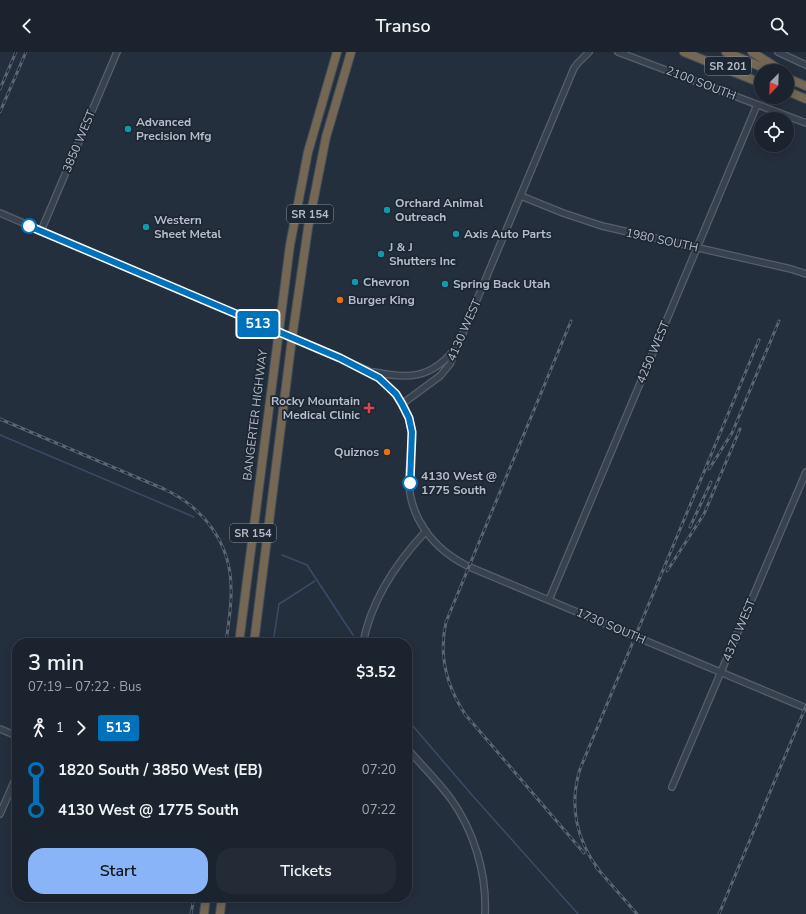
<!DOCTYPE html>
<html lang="en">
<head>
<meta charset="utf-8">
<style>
	body { margin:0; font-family:"Nunito Sans",sans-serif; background:#242b36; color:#f1f3f6; height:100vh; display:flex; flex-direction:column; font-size:15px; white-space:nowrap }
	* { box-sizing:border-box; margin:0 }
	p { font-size:13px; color:#a0a4aa }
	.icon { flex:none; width:22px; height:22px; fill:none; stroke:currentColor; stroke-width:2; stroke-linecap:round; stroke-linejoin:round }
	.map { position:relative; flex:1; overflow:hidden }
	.drawer { position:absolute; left:12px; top:586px; width:400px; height:264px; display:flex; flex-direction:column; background:#1b232e; border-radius:16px; box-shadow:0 2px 10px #0003,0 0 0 1px #39404a }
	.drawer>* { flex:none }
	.badge { padding:0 8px; border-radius:3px; font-size:14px; line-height:26px }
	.needle { width:26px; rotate:203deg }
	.controls { position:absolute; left:754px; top:12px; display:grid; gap:8px }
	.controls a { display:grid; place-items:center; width:40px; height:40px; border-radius:50%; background:#1b232e; box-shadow:0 2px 10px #0003,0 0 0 1px #39404a; font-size:20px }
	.map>.badge { position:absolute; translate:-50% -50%; box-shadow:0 0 0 2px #fff }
	.legs { display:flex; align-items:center; gap:6px; height:44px; padding:0 16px; font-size:13px }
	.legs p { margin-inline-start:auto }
	.summary { display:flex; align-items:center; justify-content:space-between; height:68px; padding:0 16px }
	h1 { font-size:22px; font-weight:600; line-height:30px }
	.action { display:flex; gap:8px; margin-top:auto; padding:8px 16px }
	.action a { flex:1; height:46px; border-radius:16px; background:#8ab4f8; color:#111; font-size:16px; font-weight:600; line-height:46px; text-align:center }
	.action a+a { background:#242b36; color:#f1f3f6 }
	ul { padding:0 16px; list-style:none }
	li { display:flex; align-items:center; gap:14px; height:40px; font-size:15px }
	li i { display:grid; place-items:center; width:6px; height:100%; margin:0 5px; background:currentColor }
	li i::after { content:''; width:10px; height:10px; margin:-5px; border:3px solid; border-radius:50%; background:#1b232e }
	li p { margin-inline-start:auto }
	li:first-child i { background:linear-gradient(#0000 50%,currentColor 0) }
	li:last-child i { background:linear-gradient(currentColor 50%,#0000 0) }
	header { display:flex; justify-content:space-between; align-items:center; height:52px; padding:0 16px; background:#1b232e; font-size:18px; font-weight:600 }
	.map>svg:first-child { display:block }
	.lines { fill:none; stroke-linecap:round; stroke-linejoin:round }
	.stream { stroke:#394c67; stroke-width:1.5 }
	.minor-casing { stroke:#565f6c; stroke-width:8 }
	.highway-casing { stroke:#434c59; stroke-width:10 }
	.minor { stroke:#38414e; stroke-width:5.5 }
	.highway { stroke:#746855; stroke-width:8 }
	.rail-casing { stroke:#5a6575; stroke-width:3 }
	.rail { stroke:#1d2633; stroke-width:1.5; stroke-dasharray:4.5; stroke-linecap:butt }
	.line-1-casing { stroke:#fff; stroke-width:9 }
	.line-1 { stroke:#0072bc; stroke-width:6 }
	.culture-dot { fill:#0f9aa8; stroke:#1d2633; stroke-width:1.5 }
	.stop-1-dot { fill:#fff; stroke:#0072bc; stroke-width:2 }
	.food-dot { fill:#e8710a; stroke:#1d2633; stroke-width:1.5 }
	.health-dot { fill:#e0444e; stroke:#1d2633; stroke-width:1.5 }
	.labels { text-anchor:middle; stroke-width:3.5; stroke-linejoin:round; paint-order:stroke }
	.shield { fill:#1d2633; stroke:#878f9c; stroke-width:1 }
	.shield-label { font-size:11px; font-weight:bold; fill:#b4bcc9 }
	.street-label { font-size:12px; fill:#b4bcc9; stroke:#1d2633 }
	.poi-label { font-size:12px; font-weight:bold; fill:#b4bcc9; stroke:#1d2633; text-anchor:start }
	.stop-label { font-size:12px; font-weight:bold; fill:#b4bcc9; stroke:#1d2633; text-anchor:start }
</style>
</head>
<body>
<header><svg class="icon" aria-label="back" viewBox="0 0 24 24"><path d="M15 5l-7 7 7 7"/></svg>Transo<svg class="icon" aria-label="search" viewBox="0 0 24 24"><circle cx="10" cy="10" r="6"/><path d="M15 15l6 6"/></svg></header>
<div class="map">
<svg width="806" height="862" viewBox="0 0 806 862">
	<rect width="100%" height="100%" fill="#242f3e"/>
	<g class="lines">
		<path class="stream" d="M 0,383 L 194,465
			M 282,503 L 307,513 L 353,583
			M 273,591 L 279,552 L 315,529
			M 407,667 L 472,743 L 578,862"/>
		<g class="minor-casing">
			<path id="minor" d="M 618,0 L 806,71
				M 778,0 L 806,13
				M 521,144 L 563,161 L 602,174 L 791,217 L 806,222
				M 0,161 L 369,319 C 390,333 408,354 412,379 C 414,393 410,408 409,422 C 407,465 434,499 472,516 L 806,656
				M 41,179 L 117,0
				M 374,320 C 407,327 430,327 453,299
				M 402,352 L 440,324 L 450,312 L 574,16 L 578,11 L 589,0
				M 549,548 L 757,53
				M 363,591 C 371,549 397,510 426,479
				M 0,677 L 17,684
				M 407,696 C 421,713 438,729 451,747 C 474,779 487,822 485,862
				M 672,735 L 806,420
				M 0,762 L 17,723"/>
		</g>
		<g class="highway-casing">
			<path id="highway" d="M 684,0 L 761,31
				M 726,0 L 771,19
				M 752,0 L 782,19
				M 787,26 L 806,34
				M 787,39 L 806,47
				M 239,591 L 290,193 L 308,100 L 337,0
				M 254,591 L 292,286 L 308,176 L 326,85 L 351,0
				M 204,862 L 206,845
				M 220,862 L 222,845"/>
		</g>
		<use href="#minor" class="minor"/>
		<use href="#highway" class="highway"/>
		<g class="rail-casing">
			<path id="rail" d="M 0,37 L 16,0
				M 0,60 L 26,0
				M 0,367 L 164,437 C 203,455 231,491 231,536 C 232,554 228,573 226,591
				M 709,417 L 732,381 L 779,269
				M 690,475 L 711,430
				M 667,519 L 704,462 L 740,377
				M 464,661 L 584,801
				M 467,665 C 447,636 438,605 446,570 L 571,269
				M 596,815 L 637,862
				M 599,818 C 576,788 569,753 580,717 L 759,288
				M 191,862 L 194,845
				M 719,862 L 806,654"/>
		</g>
		<use href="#rail" class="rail"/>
	</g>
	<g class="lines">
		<g class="line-1-casing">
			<path id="line-1" d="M 29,174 L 340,306 L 379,326 L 396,342 L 402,352 L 409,366 L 412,380 L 410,431"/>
		</g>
		<use href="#line-1" class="line-1"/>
	</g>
	<g class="culture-dot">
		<circle cx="128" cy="77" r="4"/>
		<circle cx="387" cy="158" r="4"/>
		<circle cx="146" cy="175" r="4"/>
		<circle cx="456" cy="182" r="4"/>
		<circle cx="381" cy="202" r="4"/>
		<circle cx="355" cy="230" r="4"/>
		<circle cx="445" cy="232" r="4"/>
	</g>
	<g class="stop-1-dot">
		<circle cx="29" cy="174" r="7"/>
		<circle cx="410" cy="431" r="7"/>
	</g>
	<g class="food-dot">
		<circle cx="340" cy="248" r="4"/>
		<circle cx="387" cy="400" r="4"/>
	</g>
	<path class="health-dot" d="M367 350h4v4h4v4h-4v4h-4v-4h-4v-4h4z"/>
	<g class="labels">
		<g class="shield">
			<rect x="705" y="5" width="46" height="18" rx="3"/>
			<rect x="287" y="153" width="46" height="18" rx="3"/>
			<rect x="230" y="472" width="46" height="18" rx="3"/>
		</g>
		<g class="shield-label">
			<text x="728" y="18">SR 201</text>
			<text x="310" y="166">SR 154</text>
			<text x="253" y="485">SR 154</text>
		</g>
		<g class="street-label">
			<text transform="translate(701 31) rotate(21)" y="4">2100 SOUTH</text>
			<text transform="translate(79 89) rotate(-67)" y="4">3850 WEST</text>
			<text transform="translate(662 188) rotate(12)" y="4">1980 SOUTH</text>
			<text transform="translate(464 278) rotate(-66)" y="4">4130 WEST</text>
			<text transform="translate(653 300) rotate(-67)" y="4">4250 WEST</text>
			<text transform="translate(255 363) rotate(-83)" y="4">BANGERTER HIGHWAY</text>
			<text transform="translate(611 574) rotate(23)" y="4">1730 SOUTH</text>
			<text transform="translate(739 578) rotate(-67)" y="4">4370 WEST</text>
		</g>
		<g class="poi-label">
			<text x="136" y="74">Advanced<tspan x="136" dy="14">Precision Mfg</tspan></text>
			<text x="395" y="155">Orchard Animal<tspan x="395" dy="14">Outreach</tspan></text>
			<text x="154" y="172">Western<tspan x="154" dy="14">Sheet Metal</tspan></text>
			<text x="464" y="186">Axis Auto Parts</text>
			<text x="389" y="199">J &amp; J<tspan x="389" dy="14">Shutters Inc</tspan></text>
			<text x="363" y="234">Chevron</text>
			<text x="453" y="236">Spring Back Utah</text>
			<text x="348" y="252">Burger King</text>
			<text x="360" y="353" text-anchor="end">Rocky Mountain<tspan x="360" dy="14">Medical Clinic</tspan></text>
			<text x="379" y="404" text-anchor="end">Quiznos</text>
		</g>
		<g class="stop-label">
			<text x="421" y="428">4130 West @<tspan x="421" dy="14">1775 South</tspan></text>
		</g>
	</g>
</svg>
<div class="controls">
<a><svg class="needle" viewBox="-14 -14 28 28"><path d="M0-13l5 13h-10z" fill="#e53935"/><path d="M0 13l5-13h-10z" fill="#a0a4aa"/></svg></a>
<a><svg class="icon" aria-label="locate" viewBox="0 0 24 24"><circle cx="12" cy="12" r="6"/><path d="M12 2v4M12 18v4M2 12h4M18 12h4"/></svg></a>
</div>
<b class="badge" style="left:258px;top:272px;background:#0072bc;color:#fff">513</b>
<section class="drawer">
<div class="summary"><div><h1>3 min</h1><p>07:19 – 07:22 · Bus</p></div><b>$3.52</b></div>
<div class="legs"><svg class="icon" aria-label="walk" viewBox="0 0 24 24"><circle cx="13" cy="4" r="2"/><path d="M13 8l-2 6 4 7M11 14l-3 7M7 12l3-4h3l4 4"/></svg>1<svg class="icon" aria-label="forward" viewBox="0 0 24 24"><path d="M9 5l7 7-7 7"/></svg><b class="badge" style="background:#0072bc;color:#fff">513</b></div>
<ul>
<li><i style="color:#0072bc"></i><b>1820 South / 3850 West (EB)</b><p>07:20</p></li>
<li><i style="color:#0072bc"></i><b>4130 West @ 1775 South</b><p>07:22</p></li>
</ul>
<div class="action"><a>Start</a><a>Tickets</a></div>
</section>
</div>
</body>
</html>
